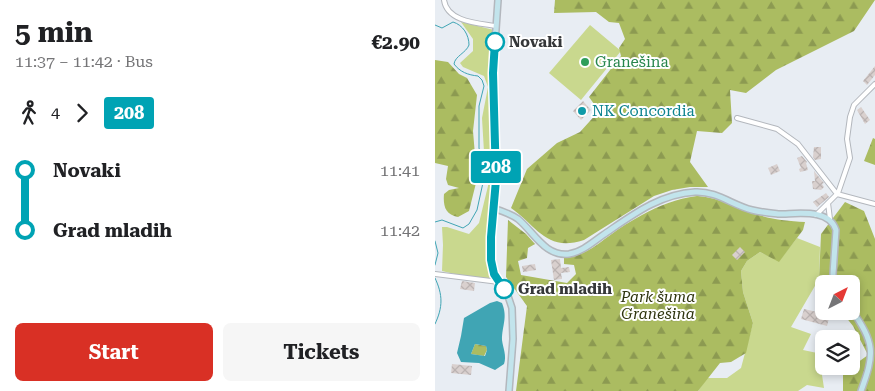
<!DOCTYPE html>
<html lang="en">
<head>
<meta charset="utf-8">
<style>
	body { margin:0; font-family:"Roboto Serif",serif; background:#f6f6f6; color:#202124; height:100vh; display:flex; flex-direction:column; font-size:19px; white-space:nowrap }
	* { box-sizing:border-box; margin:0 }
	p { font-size:16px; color:#757577 }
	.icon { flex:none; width:28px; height:28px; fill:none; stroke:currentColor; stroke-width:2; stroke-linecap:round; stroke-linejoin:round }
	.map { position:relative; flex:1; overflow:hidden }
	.panel { display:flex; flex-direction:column; background:#fff; width:435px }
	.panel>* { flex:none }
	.badge { padding:0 10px; border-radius:4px; font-size:18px; line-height:32px }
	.needle { width:32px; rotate:42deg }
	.fabs { position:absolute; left:380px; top:275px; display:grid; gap:10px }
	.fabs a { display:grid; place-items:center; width:45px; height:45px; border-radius:8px; background:#fff; box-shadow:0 2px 8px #0003; font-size:25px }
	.map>.badge { position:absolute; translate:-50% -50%; box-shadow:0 0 0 2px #fff }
	.legs { display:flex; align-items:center; gap:8px; height:55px; padding:0 15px; font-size:16px }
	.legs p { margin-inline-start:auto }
	.overview { display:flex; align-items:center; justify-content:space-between; height:85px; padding:0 15px }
	h1 { font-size:28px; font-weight:700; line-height:38px }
	.action { display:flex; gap:10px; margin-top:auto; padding:10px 15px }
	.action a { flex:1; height:58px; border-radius:8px; background:#d93025; color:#fff; font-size:20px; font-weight:700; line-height:58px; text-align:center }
	.action a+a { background:#f6f6f6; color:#202124 }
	ul { padding:0 15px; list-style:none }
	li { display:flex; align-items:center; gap:18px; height:60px; font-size:19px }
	li i { display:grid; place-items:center; width:8px; height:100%; margin:0 6px; background:currentColor }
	li i::after { content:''; width:12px; height:12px; margin:-6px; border:4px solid; border-radius:50%; background:#fff }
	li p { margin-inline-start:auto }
	li:first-child i { background:linear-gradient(#0000 50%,currentColor 0) }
	li:last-child i { background:linear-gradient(currentColor 50%,#0000 0) }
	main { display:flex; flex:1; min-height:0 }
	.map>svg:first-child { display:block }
	.grass { fill:#c9d88e }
	.forest { fill:url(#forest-firs) }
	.water { fill:#40a5b4; fill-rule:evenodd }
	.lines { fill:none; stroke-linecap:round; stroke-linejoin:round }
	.stream { stroke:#40a5b4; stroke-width:1 }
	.building { fill:url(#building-cross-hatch) }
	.street-casing { stroke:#b3b7bd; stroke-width:6 }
	.secondary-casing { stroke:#b3b7bd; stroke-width:8 }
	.street { stroke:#fff; stroke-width:4 }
	.secondary { stroke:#c2e4ec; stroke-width:5 }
	.line-1-casing { stroke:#fff; stroke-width:11 }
	.line-1 { stroke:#00a3b4; stroke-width:8 }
	.stop-1-dot { fill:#fff; stroke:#00a3b4; stroke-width:2.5 }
	.leisure-dot { fill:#2e9e5b; stroke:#fff; stroke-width:2 }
	.culture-dot { fill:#0f9aa8; stroke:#fff; stroke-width:2 }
	.labels { text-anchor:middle; stroke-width:4; stroke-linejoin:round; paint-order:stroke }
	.stop-label { font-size:15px; font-weight:bold; fill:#353739; stroke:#fff; text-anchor:start }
	.leisure-label { font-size:15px; fill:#27864d; stroke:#fff; text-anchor:start }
	.culture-label { font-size:15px; fill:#0d838f; stroke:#fff; text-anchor:start }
	.park-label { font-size:15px; font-style:italic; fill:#2f350f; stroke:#fff }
</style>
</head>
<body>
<main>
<section class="panel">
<div class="overview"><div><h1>5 min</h1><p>11:37 – 11:42 · Bus</p></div><b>€2.90</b></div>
<div class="legs"><svg class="icon" aria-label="walk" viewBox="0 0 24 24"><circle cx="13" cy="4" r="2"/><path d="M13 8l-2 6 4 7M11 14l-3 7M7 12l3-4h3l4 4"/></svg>4<svg class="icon" aria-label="forward" viewBox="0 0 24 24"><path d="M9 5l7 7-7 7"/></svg><b class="badge" style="background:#00a3b4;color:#fff">208</b></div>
<ul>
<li><i style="color:#00a3b4"></i><b>Novaki</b><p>11:41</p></li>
<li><i style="color:#00a3b4"></i><b>Grad mladih</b><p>11:42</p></li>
</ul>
<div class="action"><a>Start</a><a>Tickets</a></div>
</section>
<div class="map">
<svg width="440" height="391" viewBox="0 0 440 391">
	<defs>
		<pattern id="forest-firs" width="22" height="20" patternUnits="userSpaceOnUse" patternTransform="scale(1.25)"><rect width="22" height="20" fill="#abbc61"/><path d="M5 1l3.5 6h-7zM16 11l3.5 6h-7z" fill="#8c9a51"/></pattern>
		<pattern id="building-cross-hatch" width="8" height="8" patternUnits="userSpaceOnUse" patternTransform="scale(1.25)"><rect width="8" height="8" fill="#d9d0ce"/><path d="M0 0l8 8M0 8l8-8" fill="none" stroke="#bbb3b2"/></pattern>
	</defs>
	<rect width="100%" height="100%" fill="#e8edf3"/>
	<path class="grass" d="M 26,22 L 59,30 L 55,114 L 59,177 L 56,214 L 54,262 L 56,276 L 52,280 L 28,276 L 7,271 L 8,245 L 7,227 L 12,227 L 34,234 L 44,223 L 53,186 L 53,167 L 49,152 L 47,118 L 53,87 L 49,76 L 28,67 L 25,63 L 38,51 L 38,39 Z
		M 155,25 L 186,51 L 146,100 L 114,73 Z
		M 362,238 L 385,247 L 384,279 L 356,327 L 376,334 L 368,350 L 387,354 L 387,375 L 389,388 L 372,385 L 363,391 L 263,391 L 272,378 L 292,378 L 306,368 L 318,323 L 308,292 L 306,271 L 312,261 L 325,252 L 344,261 Z"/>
	<path class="forest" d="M 120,0 L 440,0 L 419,31 L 341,70 L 311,93 L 295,90 L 297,123 L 287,133 L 262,131 L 255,162 L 273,187 L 255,187 L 237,190 L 219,196 L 149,240 C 111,252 103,227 76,208 L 92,169 L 122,143 L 145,132 L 164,111 L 154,97 L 186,56 L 184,48 L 190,39 L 184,23 L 174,22 L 161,12 L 119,13 Z
		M 0,60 L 13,62 L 24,74 L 32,78 L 42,95 L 38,131 L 42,179 L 34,211 L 23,217 C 10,215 8,205 9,194 L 14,190 L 24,188 L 13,185 L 11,179 L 13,166 L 0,163 Z
		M 438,138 L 440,139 L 440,165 L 429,161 Z
		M 262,196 C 287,198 301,208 324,215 C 339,220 354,221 370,222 L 368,230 L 344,262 L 325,252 L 312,261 L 306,271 L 308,292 L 318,323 L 311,353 L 296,362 L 285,363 L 263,391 L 81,391 L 92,306 L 71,277 L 73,220 L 91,234 L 100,244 L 93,248 L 92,258 L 83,261 L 86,275 L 132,283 L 141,274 L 139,265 L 129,264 L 129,257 C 148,257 160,246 174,236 C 184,228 196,221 207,215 C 225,205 241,199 262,196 Z
		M 410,202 L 429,211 L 440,239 L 440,391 L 408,391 L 408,373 L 433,355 L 418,326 L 406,311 L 416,311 L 416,284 L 408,284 L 404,280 L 384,279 L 386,234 Z
		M 40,344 L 51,346 L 52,350 L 49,356 L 36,354 Z"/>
	<path class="water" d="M 62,301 L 67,303 C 73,318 67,325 67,340 C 68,348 72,356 69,364 L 60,370 L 44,363 L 26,362 L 22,353 L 26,336 L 29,318 L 55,303 ZM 40,344 L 51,346 L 52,350 L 50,356 L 36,354 Z"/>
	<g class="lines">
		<path class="stream" d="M 0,25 L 7,28 L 18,22 C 28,25 34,35 34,45 C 31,53 20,56 19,64 C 25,72 33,75 43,76 L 47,80 L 49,86 L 44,106 L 44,148 L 50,172 L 49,178 L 42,210 L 34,224 L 28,228 L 7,220 L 0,222
			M 0,241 L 3,253 L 0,265
			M 0,278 C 8,295 8,307 0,324"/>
	</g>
	<path class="building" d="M 440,66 L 440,75 L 432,85 L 428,81 Z
		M 148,101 L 156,110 L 146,120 L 138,111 Z
		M 426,107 L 435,120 L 430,124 L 422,110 Z
		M 379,147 L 386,147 L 386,159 L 380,160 L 378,157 Z
		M 367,156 L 372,162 L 371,163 L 373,170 L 365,172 L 364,169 L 366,168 L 362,158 Z
		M 342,164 L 345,171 L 336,175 L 333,168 Z
		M 379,171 L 389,183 L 387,184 L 389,187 L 386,190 L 378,189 L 377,181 L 380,181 Z
		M 391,193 L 394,197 L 382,207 L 378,202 Z
		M 305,247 L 310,252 L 302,260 L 297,255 Z
		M 125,259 L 126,268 L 134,267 L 135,272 L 126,273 L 127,279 L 119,280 L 116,260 Z
		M 100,264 L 101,270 L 88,272 L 87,266 Z
		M 27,281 L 40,283 L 39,291 L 25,289 Z
		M 385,303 L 389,304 L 389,311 L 390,311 L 389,316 L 394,318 L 392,326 L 366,319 L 369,309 L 382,312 Z
		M 17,364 L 37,366 L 36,375 L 16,373 Z"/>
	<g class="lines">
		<g class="street-casing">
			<path id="street" d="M 9,0 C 12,22 43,23 61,26
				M 302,118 L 342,129 L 363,144 L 402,194 L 440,204
				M 393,203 L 395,219
				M 381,215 L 403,193 L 415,158 L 412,139 L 415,117 L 419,105 L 440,84
				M 0,274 L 64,282"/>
		</g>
		<g class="secondary-casing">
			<path id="secondary" d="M 63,0 L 58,73 L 61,180 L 56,237 L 57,259 L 59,274 L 72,293 L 77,308 L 78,339 L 74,391
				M 58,208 C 67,211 76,214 83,219 C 99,232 110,257 134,254 C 147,252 158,242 168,235 C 196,216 224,194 260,192 C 282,191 297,205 317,210 C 325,212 335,213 344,214 C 362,214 394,208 401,230 L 398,274 L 399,284
				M 416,309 C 440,343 440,353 426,391"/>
		</g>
		<use href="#street" class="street"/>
		<use href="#secondary" class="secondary"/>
	</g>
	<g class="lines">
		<g class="line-1-casing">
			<path id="line-1" d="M 60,42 L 58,73 L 61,180 L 56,237 L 56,260 L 59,274 L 69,289"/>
		</g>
		<use href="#line-1" class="line-1"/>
	</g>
	<g class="stop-1-dot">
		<circle cx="60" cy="42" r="9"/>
		<circle cx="69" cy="289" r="9"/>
	</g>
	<circle class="leisure-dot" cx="150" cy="62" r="5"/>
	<circle class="culture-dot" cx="147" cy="111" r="5"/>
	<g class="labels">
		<g class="stop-label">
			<text x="74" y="47">Novaki</text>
			<text x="83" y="294">Grad mladih</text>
		</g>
		<g class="leisure-label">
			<text x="160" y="67">Granešina</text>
		</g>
		<g class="culture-label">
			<text x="157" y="116">NK Concordia</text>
		</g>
		<g class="park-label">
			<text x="223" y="302">Park šuma<tspan x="223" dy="17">Granešina</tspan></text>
		</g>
	</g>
</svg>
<div class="fabs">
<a><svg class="needle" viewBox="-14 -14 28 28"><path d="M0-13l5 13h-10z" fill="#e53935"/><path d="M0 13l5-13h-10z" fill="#757577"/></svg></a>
<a><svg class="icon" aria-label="layers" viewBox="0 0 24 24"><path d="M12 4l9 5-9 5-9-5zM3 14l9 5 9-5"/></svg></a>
</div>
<b class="badge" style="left:61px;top:167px;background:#00a3b4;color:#fff">208</b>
</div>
</main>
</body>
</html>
